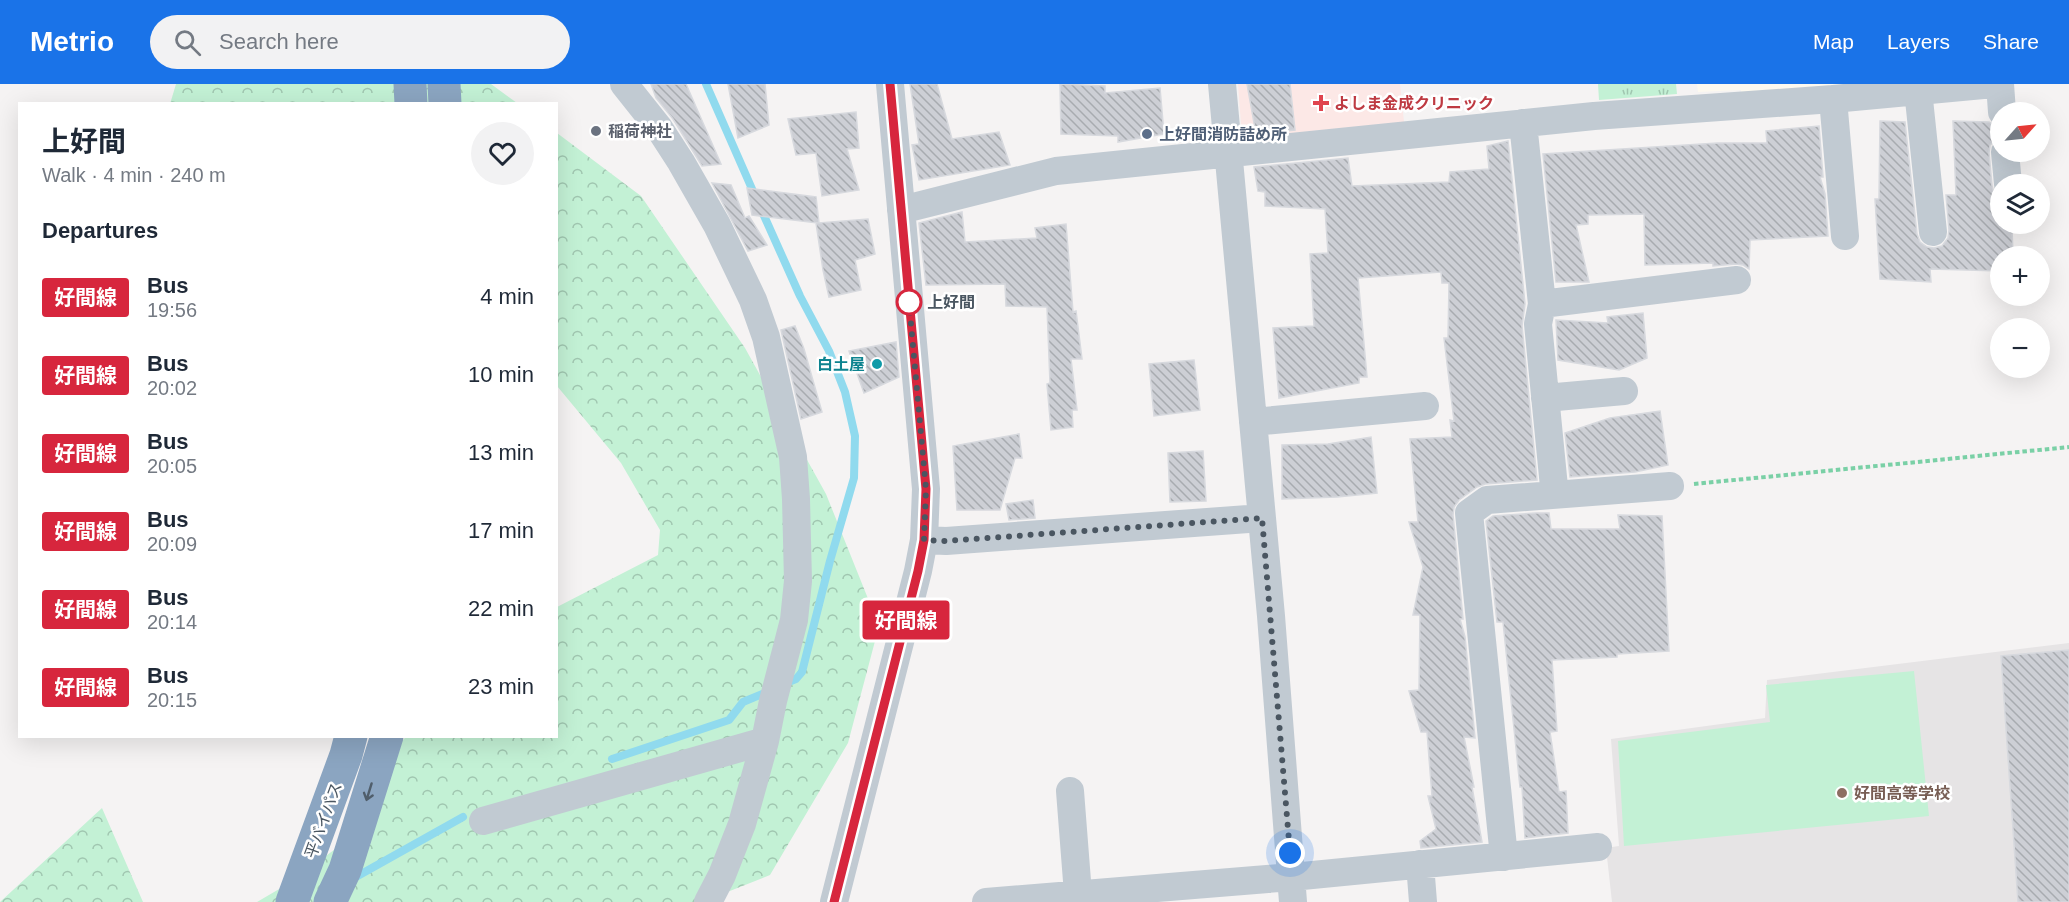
<!DOCTYPE html>
<html lang="en">
<head>
<meta charset="utf-8">
<style>
	body { margin:0; font-family:Arial,"Noto Sans JP",sans-serif; background:#f2f2f3; color:#1f2937; height:100vh; display:flex; flex-direction:column; font-size:22px; white-space:nowrap }
	* { box-sizing:border-box; margin:0 }
	p { font-size:20px; color:#747a83 }
	.icon { flex:none; width:33px; height:33px; fill:none; stroke:currentColor; stroke-width:2; stroke-linecap:round; stroke-linejoin:round }
	.map { position:relative; flex:1; overflow:hidden }
	.drawer { position:absolute; left:18px; top:18px; width:540px; height:636px; display:flex; flex-direction:column; background:#fff; border-radius:0px; box-shadow:0 6px 24px #0002 }
	.drawer>* { flex:none }
	.badge { padding:0 12px; border-radius:4px; font-size:21px; line-height:39px }
	.needle { width:39px; rotate:63deg }
	.fabs { position:absolute; left:1990px; top:18px; display:grid; gap:12px }
	.fabs a { display:grid; place-items:center; width:60px; height:60px; border-radius:50%; background:#fff; box-shadow:0 6px 24px #0002; font-size:30px }
	.you { position:absolute; width:30px; height:30px; margin:-15px; border:4px solid #fff; border-radius:50%; background:#1a73e8; box-shadow:0 0 0 9px #1a73e833 }
	.map>.badge { position:absolute; translate:-50% -50%; box-shadow:0 0 0 3px #fff }
	h2 { padding:0 24px; font-size:22px; line-height:54px }
	.round { display:grid; place-items:center; flex:none; width:63px; height:63px; border-radius:32px; background:#f2f2f3 }
	.head { display:flex; align-items:center; justify-content:space-between; height:102px; padding:0 24px }
	h1 { font-size:28px; font-weight:700; line-height:45px }
	ul { padding:0; list-style:none }
	li { display:flex; align-items:center; gap:18px; height:78px; padding:0 24px }
	li div { flex:1 }
	li b { display:block; font-size:22px }
	li em { font-style:normal }
	li .badge { min-width:66px; font-weight:700; text-align:center }
	header { display:flex; align-items:center; gap:36px; box-sizing:border-box; height:84px; padding:0 30px; background:#1a73e8; color:#fff }
	header strong { font-size:28px }
	nav { display:flex; gap:33px; margin-inline-start:auto; font-size:21px }
	.search { width:420px; height:54px; background:#f2f2f3; display:flex; align-items:center; gap:15px; box-sizing:border-box; padding:0 21px; border-radius:33px; color:#747a83; font-size:22px }
	.map>svg:first-child { display:block }
	.commercial { fill:#fdf9ef }
	.education { fill:#e6e4e5 }
	.medical { fill:#fce8e6 }
	.grass { fill:url(#grass-tufts) }
	.forest { fill:url(#forest-crowns) }
	.pitch { fill:#c3f1d5 }
	.lines { fill:none; stroke-linecap:round; stroke-linejoin:round }
	.stream { stroke:#90daee; stroke-width:8 }
	.building { fill:url(#building-back-hatch); stroke:#d7d9de; stroke-width:1.5 }
	.path { stroke:#7ad0a6; stroke-width:4; stroke-dasharray:4.5 3; stroke-linecap:butt }
	.minor { stroke:#c1cad2; stroke-width:28 }
	.highway { stroke:#8ba5c1; stroke-width:33 }
	.oneway { stroke:#505e6b }
	.line-casing { stroke:#fff; stroke-width:14 }
	.line { stroke:#d7263d; stroke-width:9 }
	.walk { stroke:#4a5661; stroke-width:6; stroke-dasharray:0 10.8 }
	.health-dot { fill:#e0444e; stroke:#fff; stroke-width:2 }
	.worship-dot { fill:#6b7280; stroke:#fff; stroke-width:2 }
	.service-dot { fill:#5c6f8a; stroke:#fff; stroke-width:2 }
	.stop-dot { fill:#fff; stroke:#d7263d; stroke-width:3 }
	.culture-dot { fill:#0f9aa8; stroke:#fff; stroke-width:2 }
	.education-dot { fill:#8d6e63; stroke:#fff; stroke-width:2 }
	.labels { text-anchor:middle; stroke-width:5; stroke-linejoin:round; paint-order:stroke }
	.health-label { font-size:16px; font-weight:bold; fill:#be3a42; stroke:#fff; text-anchor:start }
	.worship-label { font-size:16px; font-weight:bold; fill:#5b616d; stroke:#fff; text-anchor:start }
	.service-label { font-size:16px; font-weight:bold; fill:#4e5e75; stroke:#fff; text-anchor:start }
	.stop-label { font-size:16px; font-weight:bold; fill:#4a5661; stroke:#fff; text-anchor:start }
	.culture-label { font-size:16px; font-weight:bold; fill:#0d838f; stroke:#fff; text-anchor:end }
	.education-label { font-size:16px; font-weight:bold; fill:#785e54; stroke:#fff; text-anchor:start }
	.street-label { font-size:16px; fill:#4a5661; stroke:#fff }
</style>
</head>
<body>
<header>
<strong>Metrio</strong>
<div class="search"><svg class="icon" aria-label="search" viewBox="0 0 24 24"><circle cx="10" cy="10" r="6"/><path d="M15 15l6 6"/></svg>Search here</div>
<nav><a>Map</a><a>Layers</a><a>Share</a></nav>
</header>
<div class="map">
<svg width="2069" height="818" viewBox="0 0 2069 818">
	<defs>
		<pattern id="grass-tufts" width="24" height="20" patternUnits="userSpaceOnUse" patternTransform="scale(1.5)"><rect width="24" height="20" fill="#c3f1d5"/><path d="M3 7l-1-3M5 7V3M7 7l1-3M15 17l-1-3M17 17v-4M19 17l1-3" fill="none" stroke="#a0c6b0"/></pattern>
		<pattern id="forest-crowns" width="20" height="18" patternUnits="userSpaceOnUse" patternTransform="scale(1.5)"><rect width="20" height="18" fill="#c3f1d5"/><path d="M2 6a3 3 0 1 1 6 0M12 15a3 3 0 1 1 6 0" fill="none" stroke="#a0c6b0"/></pattern>
		<pattern id="building-back-hatch" width="6" height="6" patternUnits="userSpaceOnUse" patternTransform="scale(1.5)"><rect width="6" height="6" fill="#cdcfd5"/><path d="M-1 5l2 2M0 0l6 6M5-1l2 2" fill="none" stroke="#a8abb0"/></pattern>
	</defs>
	<rect width="100%" height="100%" fill="#f5f3f3"/>
	<path class="commercial" d="M 1697,0 L 1855,0 L 1742,14 L 1741,6 L 1698,8 Z"/>
	<path class="education" d="M 2069,559 L 2069,818 L 1612,818 L 1606,764 L 1619,762 L 1611,655 L 1765,634 L 1767,596 Z"/>
	<path class="medical" d="M 1238,0 L 1400,0 L 1404,38 L 1242,54 Z"/>
	<path class="grass" d="M 1598,0 L 1676,0 L 1677,10 L 1599,16 Z"/>
	<path class="forest" d="M 176,0 L 491,0 L 517,19 L 170,20 Z
		M 557,49 L 641,112 L 745,264 L 826,410 L 879,542 L 848,659 L 770,791 L 702,818 L 257,818 L 286,801 L 349,755 L 372,685 L 406,653 L 556,652 L 557,523 L 658,471 L 660,446 L 621,379 L 557,302 Z
		M 102,724 L 143,818 L 0,818 Z"/>
	<path class="pitch" d="M 1914,587 L 1929,732 L 1624,762 L 1618,657 L 1770,638 L 1766,601 Z"/>
	<g class="lines">
		<path class="stream" d="M 706,0 L 756,114
			M 761,125 L 800,212 L 829,267 L 845,308 L 855,352 L 854,394 L 830,477 L 802,588 L 796,595 L 786,599
			M 612,675 L 729,636 L 743,618 L 767,608
			M 354,794 L 463,733"/>
	</g>
	<path class="building" d="M 651,0 L 686,0 L 721,80 L 702,82 L 673,35 L 656,14 Z
		M 728,0 L 765,0 L 769,41 L 738,54 Z
		M 910,0 L 937,0 L 952,55 L 999,48 L 1010,81 L 919,96 L 912,61 L 919,60 Z
		M 1060,0 L 1105,2 L 1105,9 L 1160,4 L 1164,50 L 1118,58 L 1118,52 L 1061,50 Z
		M 1247,0 L 1290,0 L 1295,46 L 1256,50 Z
		M 856,28 L 859,64 L 847,65 L 859,106 L 822,112 L 816,69 L 796,71 L 788,35 Z
		M 1880,37 L 1905,38 L 1917,150 L 1920,158 L 1927,163 L 1934,164 L 1942,162 L 1948,154 L 1949,146 L 1946,111 L 1956,111 L 1953,37 L 1989,38 L 2000,44 L 2000,53 L 1990,61 L 1989,69 L 1992,102 L 1994,109 L 2001,115 L 2001,140 L 2008,140 L 2008,144 L 2012,144 L 2013,172 L 2001,172 L 2001,187 L 1930,185 L 1931,198 L 1880,195 L 1875,115 L 1879,115 Z
		M 1819,42 L 1823,93 L 1820,93 L 1825,110 L 1828,152 L 1750,156 L 1749,185 L 1743,181 L 1736,180 L 1713,182 L 1713,179 L 1645,181 L 1644,130 L 1588,131 L 1588,140 L 1576,141 L 1589,198 L 1556,198 L 1543,70 L 1718,59 L 1767,59 L 1766,47 Z
		M 1508,57 L 1524,210 L 1525,220 L 1522,242 L 1537,396 L 1485,400 L 1477,403 L 1459,416 L 1454,423 L 1453,431 L 1463,535 L 1460,535 L 1465,553 L 1475,654 L 1464,653 L 1474,703 L 1472,703 L 1482,758 L 1421,764 L 1420,757 L 1436,745 L 1428,712 L 1432,712 L 1427,648 L 1421,648 L 1409,607 L 1419,606 L 1420,531 L 1413,531 L 1423,483 L 1409,438 L 1418,438 L 1410,355 L 1452,353 L 1450,336 L 1454,337 L 1444,254 L 1448,254 L 1449,199 L 1442,199 L 1441,188 L 1358,194 L 1367,293 L 1359,293 L 1359,299 L 1279,314 L 1273,244 L 1314,242 L 1310,170 L 1328,169 L 1325,125 L 1265,122 L 1265,108 L 1258,107 L 1254,83 L 1348,74 L 1352,102 L 1449,98 L 1450,88 L 1489,85 L 1487,62 Z
		M 712,99 L 731,101 L 745,134 L 749,132 L 767,161 L 748,167 Z
		M 747,104 L 816,113 L 819,139 L 868,135 L 875,170 L 855,176 L 861,206 L 829,213 L 823,186 L 816,139 L 818,139 L 752,131 Z
		M 962,128 L 965,158 L 1037,154 L 1035,144 L 1066,140 L 1073,228 L 1076,227 L 1082,275 L 1071,275 L 1077,326 L 1072,326 L 1073,343 L 1051,346 L 1047,300 L 1050,299 L 1047,223 L 1006,222 L 1005,200 L 926,201 L 919,139 Z
		M 1643,229 L 1647,274 L 1619,286 L 1558,276 L 1556,236 L 1608,239 L 1607,233 Z
		M 795,242 L 804,265 L 822,328 L 801,335 L 781,246 Z
		M 896,258 L 899,293 L 864,309 L 849,267 Z
		M 1194,276 L 1200,326 L 1154,332 L 1149,280 Z
		M 1660,327 L 1668,381 L 1635,388 L 1570,393 L 1565,349 L 1610,334 Z
		M 1019,350 L 1022,374 L 1015,374 L 1000,426 L 957,426 L 953,362 Z
		M 1371,353 L 1377,409 L 1337,413 L 1282,415 L 1282,361 L 1328,360 Z
		M 1203,367 L 1206,417 L 1170,418 L 1168,369 Z
		M 1033,416 L 1035,434 L 1009,436 L 1006,420 Z
		M 1536,429 L 1549,429 L 1551,445 L 1620,445 L 1618,431 L 1662,432 L 1669,567 L 1617,570 L 1617,573 L 1552,576 L 1557,647 L 1550,648 L 1559,708 L 1566,707 L 1568,749 L 1525,754 L 1522,703 L 1520,703 L 1503,538 L 1497,538 L 1486,437 L 1493,432 Z
		M 2069,566 L 2069,818 L 2018,818 L 2001,572 Z"/>
	<g class="lines">
		<path class="path" d="M 1694,400 L 2069,363"/>
		<path class="minor" d="M 624,0 L 659,44 L 681,78 L 717,141 L 753,216 L 766,253 L 793,373 L 796,415 L 798,497 L 794,536 L 773,617 L 765,657 L 742,740 L 722,791 L 708,818
			M 1222,0 L 1271,532 L 1293,818
			M 2000,0 L 2002,28
			M 1918,6 L 1933,148
			M 1833,15 L 1845,152
			M 1523,39 L 1542,220 L 1538,240 L 1554,403
			M 2005,68 L 2008,100
			M 901,126 L 1056,87 L 1594,32 L 1833,15 L 1994,0
			M 1542,220 L 1737,196
			M 1545,314 L 1624,307
			M 1253,338 L 1425,322
			M 924,456 L 946,457 L 1262,434
			M 1070,707 L 1078,810
			M 483,737 L 765,657
			M 1504,773 L 1469,429 L 1487,416 L 1670,402
			M 1420,780 L 1423,818
			M 834,818 L 918,487 L 924,456 L 926,405 L 890,0
			M 986,818 L 1292,793 L 1598,763"/>
		<path class="highway" d="M 410,0 L 411,20
			M 444,0 L 445,20
			M 292,818 L 346,671 L 351,652
			M 330,818 L 345,786 L 387,652"/>
	</g>
	<defs><path id="oneway-shaft" d="M-6 0H5M1.5-3L5.5 0L1.5 3" fill="none" stroke-width="1.6" stroke-linecap="round" stroke-linejoin="round" transform="scale(1.5)"/></defs>
	<use class="oneway" href="#oneway-shaft" transform="translate(369 708) rotate(107)"/>
	<g class="lines">
		<g class="line-casing">
			<path id="line" d="M 834,818 L 918,487 L 924,456 L 926,405 L 890,0"/>
		</g>
		<use href="#line" class="line"/>
		<path class="walk" d="M 909,218 L 926,405 L 924,456 L 946,457 L 1262,434 L 1290,769"/>
	</g>
	<path class="health-dot" d="M1318 10h6v6h6v6h-6v6h-6v-6h-6v-6h6z"/>
	<circle class="worship-dot" cx="596" cy="47" r="6"/>
	<circle class="service-dot" cx="1147" cy="50" r="6"/>
	<circle class="stop-dot" cx="909" cy="218" r="12"/>
	<circle class="culture-dot" cx="877" cy="280" r="6"/>
	<circle class="education-dot" cx="1842" cy="709" r="6"/>
	<g class="labels">
		<g class="health-label">
			<text x="1334" y="25">よしま金成クリニック</text>
		</g>
		<g class="worship-label">
			<text x="608" y="53">稲荷神社</text>
		</g>
		<g class="service-label">
			<text x="1159" y="56">上好間消防詰め所</text>
		</g>
		<g class="stop-label">
			<text x="927" y="224">上好間</text>
		</g>
		<g class="culture-label">
			<text x="865" y="286">白土屋</text>
		</g>
		<g class="education-label">
			<text x="1854" y="715">好間高等学校</text>
		</g>
		<g class="street-label">
			<text transform="translate(323 736) rotate(-70)" y="6">平バイパス</text>
		</g>
	</g>
</svg>
<div class="fabs">
<a><svg class="needle" viewBox="-14 -14 28 28"><path d="M0-13l5 13h-10z" fill="#e53935"/><path d="M0 13l5-13h-10z" fill="#747a83"/></svg></a>
<a><svg class="icon" aria-label="layers" viewBox="0 0 24 24"><path d="M12 4l9 5-9 5-9-5zM3 14l9 5 9-5"/></svg></a>
<a>+</a>
<a>−</a>
</div>
<div class="you" style="left:1290px;top:769px"></div>
<b class="badge" style="left:906px;top:536px;background:#d7263d;color:#fff">好間線</b>
<section class="drawer">
<div class="head"><div><h1>上好間</h1><p>Walk · 4 min · 240 m</p></div><a class="round"><svg class="icon" aria-label="heart" viewBox="0 0 24 24"><path d="M12 20l-8-8c-3-5 5-10 8-4 3-6 11-1 8 4z"/></svg></a></div>
<h2>Departures</h2>
<ul>
<li><span class="badge" style="background:#d7263d;color:#fff">好間線</span><div><b>Bus</b><p>19:56</p></div><em>4 min</em></li>
<li><span class="badge" style="background:#d7263d;color:#fff">好間線</span><div><b>Bus</b><p>20:02</p></div><em>10 min</em></li>
<li><span class="badge" style="background:#d7263d;color:#fff">好間線</span><div><b>Bus</b><p>20:05</p></div><em>13 min</em></li>
<li><span class="badge" style="background:#d7263d;color:#fff">好間線</span><div><b>Bus</b><p>20:09</p></div><em>17 min</em></li>
<li><span class="badge" style="background:#d7263d;color:#fff">好間線</span><div><b>Bus</b><p>20:14</p></div><em>22 min</em></li>
<li><span class="badge" style="background:#d7263d;color:#fff">好間線</span><div><b>Bus</b><p>20:15</p></div><em>23 min</em></li>
</ul>
</section>
</div>
</body>
</html>
